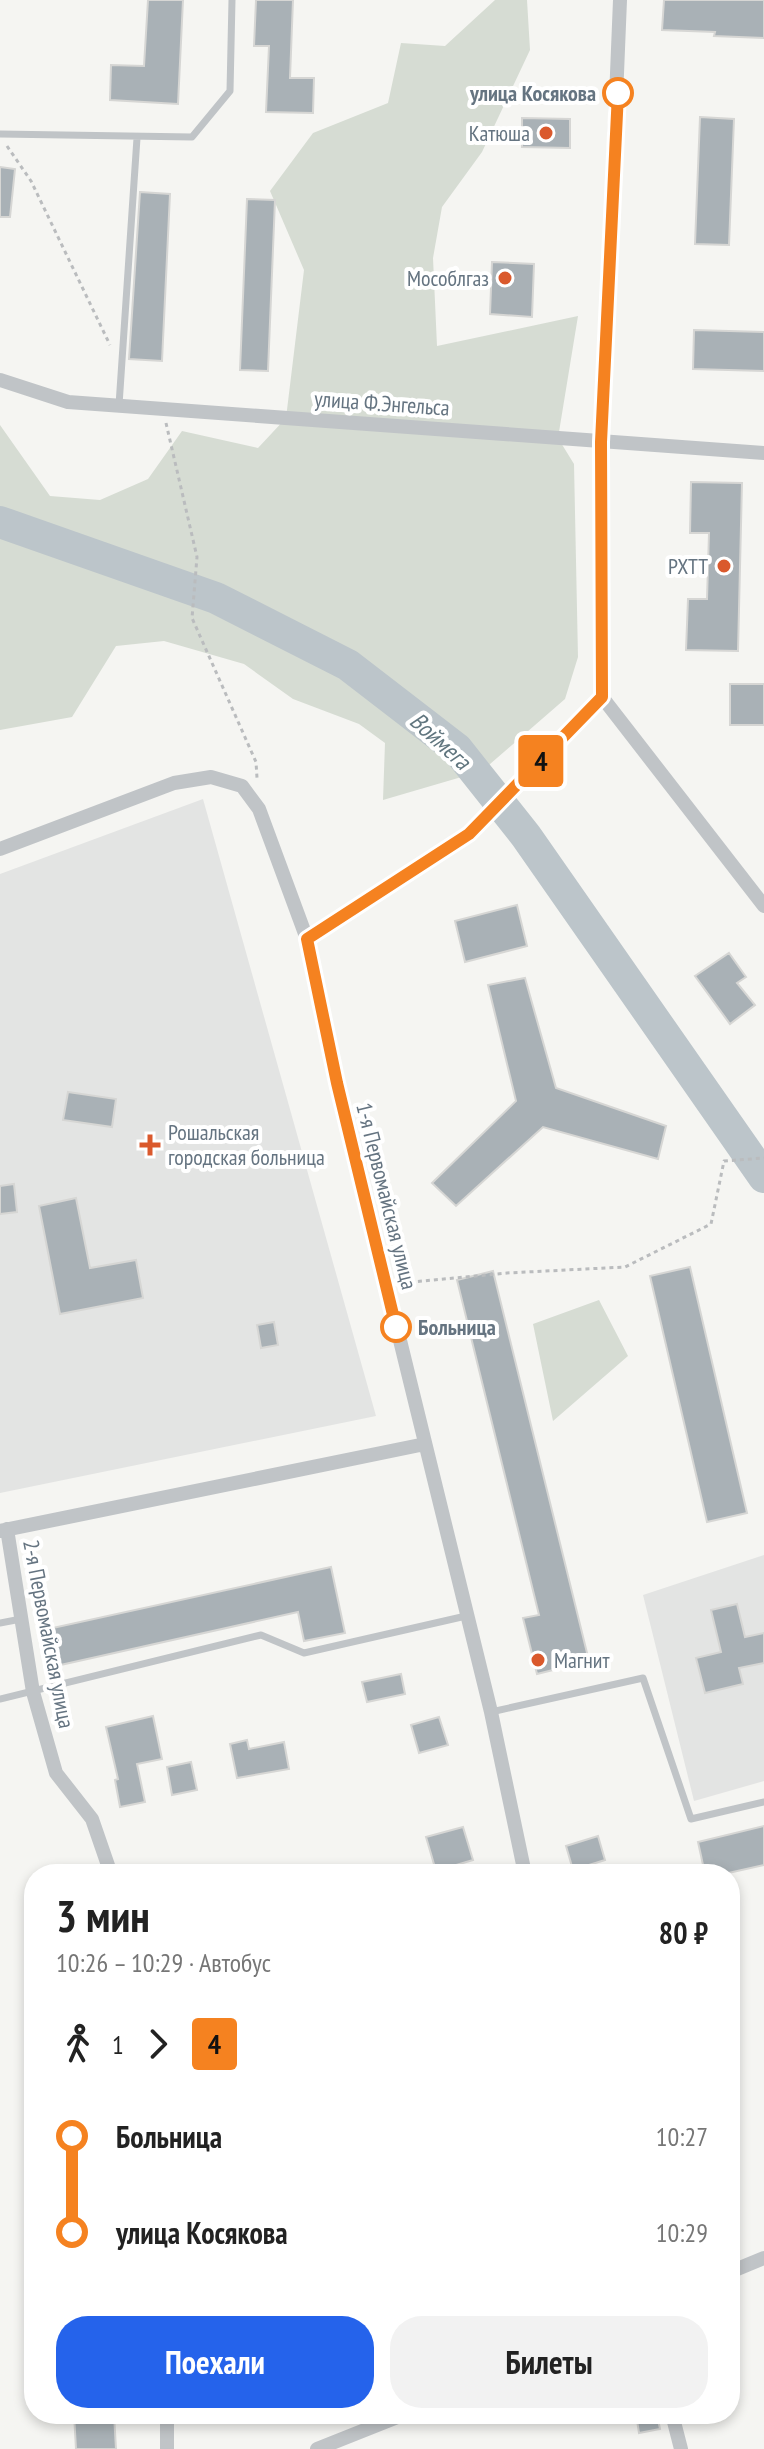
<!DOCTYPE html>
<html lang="ru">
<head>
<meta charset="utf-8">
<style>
	body { margin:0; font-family:"PT Sans Narrow",sans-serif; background:#f2f2f2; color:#222; height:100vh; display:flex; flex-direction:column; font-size:30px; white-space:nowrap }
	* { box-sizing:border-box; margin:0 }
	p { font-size:26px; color:#767676 }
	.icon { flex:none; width:44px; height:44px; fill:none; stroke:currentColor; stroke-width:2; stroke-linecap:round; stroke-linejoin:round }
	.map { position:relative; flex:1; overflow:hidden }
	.details { position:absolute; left:24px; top:1864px; width:716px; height:560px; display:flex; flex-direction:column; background:#fff; border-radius:32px; box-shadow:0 4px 12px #0003 }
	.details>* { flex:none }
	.badge { padding:0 16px; border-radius:6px; font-size:28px; line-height:52px }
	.map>.badge { position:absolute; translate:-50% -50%; box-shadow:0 0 0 4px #fff }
	.legs { display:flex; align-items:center; gap:12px; height:88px; padding:0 32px; font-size:26px }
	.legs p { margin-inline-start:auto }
	.summary { display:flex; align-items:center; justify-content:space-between; height:136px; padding:0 32px }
	h1 { font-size:44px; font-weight:700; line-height:60px }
	.primary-button { display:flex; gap:16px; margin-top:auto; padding:16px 32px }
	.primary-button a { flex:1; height:92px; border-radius:32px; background:#2563eb; color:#fff; font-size:32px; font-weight:700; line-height:92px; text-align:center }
	.primary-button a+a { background:#f2f2f2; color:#222 }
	ul { padding:0 32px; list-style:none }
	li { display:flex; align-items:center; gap:28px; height:96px; font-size:30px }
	li i { display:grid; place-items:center; width:12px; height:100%; margin:0 10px; background:currentColor }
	li i::after { content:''; width:20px; height:20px; margin:-10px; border:6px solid; border-radius:50%; background:#fff }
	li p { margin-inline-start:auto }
	li:first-child i { background:linear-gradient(#0000 50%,currentColor 0) }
	li:last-child i { background:linear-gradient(currentColor 50%,#0000 0) }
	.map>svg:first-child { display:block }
	.built { fill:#e3e4e3 }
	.green { fill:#d6dcd3 }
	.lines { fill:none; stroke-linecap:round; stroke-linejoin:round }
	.river { stroke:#bcc5ca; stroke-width:32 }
	.building { fill:#a9b1b6; stroke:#d6d6d4; stroke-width:2 }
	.path { stroke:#babcbe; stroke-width:3; stroke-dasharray:4 4; stroke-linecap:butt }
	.lane { stroke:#c0c4c7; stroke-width:7 }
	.street { stroke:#c0c4c7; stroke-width:14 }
	.line-1-casing { stroke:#fff; stroke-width:18 }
	.line-1 { stroke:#f58220; stroke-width:12 }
	.stop-1-dot { fill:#fff; stroke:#f58220; stroke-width:4 }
	.poi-dot { fill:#da592c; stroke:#fff; stroke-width:3 }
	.labels { text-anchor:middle; stroke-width:8; stroke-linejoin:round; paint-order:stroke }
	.stop-label { font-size:22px; font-weight:bold; fill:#657481; stroke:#fff; text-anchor:end }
	.poi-label { font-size:22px; fill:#657481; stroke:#fff; text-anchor:end }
	.street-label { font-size:22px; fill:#657481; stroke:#fff }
	.water-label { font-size:24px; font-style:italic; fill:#61767f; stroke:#fff }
</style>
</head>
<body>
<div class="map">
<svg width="764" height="2449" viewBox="0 0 764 2449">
	<rect width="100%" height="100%" fill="#f5f5f2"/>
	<path class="built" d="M 203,799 L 376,1416 L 0,1493 L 0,874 Z
		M 764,1555 L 764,1781 L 694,1801 L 643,1595 Z"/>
	<path class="green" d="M 495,0 L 527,0 L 530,50 L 482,152 L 442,207 L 433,258 L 437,346 L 578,316 L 558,438 L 574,464 L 578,657 L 565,699 L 482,771 L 383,800 L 385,743 L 359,724 L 293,699 L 244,664 L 164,641 L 116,646 L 72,717 L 0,730 L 0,425 L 50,496 L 100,500 L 148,479 L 182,431 L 258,448 L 286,418 L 304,270 L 270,191 L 313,133 L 388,103 L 401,43 L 445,46 Z
		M 599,1300 L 628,1356 L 553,1421 L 533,1324 Z"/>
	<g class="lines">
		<path class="river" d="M 0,522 L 216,598 L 348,665 L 457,749 L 526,836 L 764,1177"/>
	</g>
	<path class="building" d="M 148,0 L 183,0 L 178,104 L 110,100 L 111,65 L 144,66 Z
		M 256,0 L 293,0 L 290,78 L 314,78 L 313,113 L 266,112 L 269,46 L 254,46 Z
		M 664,0 L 764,0 L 764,38 L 714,36 L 715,32 L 662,30 Z
		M 700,117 L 734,119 L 729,245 L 695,244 Z
		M 522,118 L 570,119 L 570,148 L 522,147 Z
		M 0,167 L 15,169 L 10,217 L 0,217 Z
		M 140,192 L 170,194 L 162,361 L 129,359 Z
		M 247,199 L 275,200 L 268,371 L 240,370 Z
		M 492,262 L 534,264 L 532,317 L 490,314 Z
		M 694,330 L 764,332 L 764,371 L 693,369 Z
		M 691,482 L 742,483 L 738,651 L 686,650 L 688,599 L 707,599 L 709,533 L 690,533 Z
		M 730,684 L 764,684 L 764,725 L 730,725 Z
		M 517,905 L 527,946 L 465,962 L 455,921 Z
		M 729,953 L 746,977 L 737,983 L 755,1005 L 730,1024 L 695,976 Z
		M 525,978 L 556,1088 L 666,1126 L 658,1159 L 543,1127 L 456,1206 L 432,1183 L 516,1101 L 488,985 Z
		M 68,1092 L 116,1099 L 112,1127 L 63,1120 Z
		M 14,1184 L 17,1212 L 0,1214 L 0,1186 Z
		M 76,1198 L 90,1268 L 136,1260 L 143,1298 L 60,1314 L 39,1206 Z
		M 690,1267 L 747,1513 L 707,1522 L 650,1276 Z
		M 493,1271 L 589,1661 L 537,1674 L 523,1618 L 539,1615 L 457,1280 Z
		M 274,1322 L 278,1345 L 261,1348 L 257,1325 Z
		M 331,1567 L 345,1633 L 304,1641 L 298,1612 L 47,1668 L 39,1631 Z
		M 737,1604 L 745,1637 L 764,1633 L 764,1663 L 739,1668 L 743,1684 L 705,1693 L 696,1658 L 721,1652 L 711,1610 Z
		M 401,1674 L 405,1694 L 367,1702 L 362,1682 Z
		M 153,1716 L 162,1759 L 137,1764 L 145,1802 L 120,1807 L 115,1780 L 118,1779 L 106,1727 Z
		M 439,1717 L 448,1745 L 419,1753 L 411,1725 Z
		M 247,1740 L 249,1749 L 284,1742 L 289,1769 L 237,1778 L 230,1744 Z
		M 191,1762 L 197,1790 L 172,1795 L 167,1767 Z
		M 764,1826 L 764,1865 L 724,1874 L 705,1874 L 698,1842 Z
		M 463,1827 L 473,1860 L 436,1871 L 426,1837 Z
		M 598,1836 L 605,1860 L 573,1870 L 566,1846 Z
		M 74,2414 L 114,2414 L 116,2449 L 76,2449 Z
		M 636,2414 L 657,2414 L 660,2429 L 639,2433 Z"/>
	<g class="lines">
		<path class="path" d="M 7,146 L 31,181 L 110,345
			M 166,423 L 197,557 L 192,618 L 256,762 L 257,778
			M 402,1283 L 507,1273 L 625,1267 L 711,1224 L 724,1161 L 764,1158"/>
		<path class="lane" d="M 0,134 L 192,137 L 230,91 L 232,0
			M 119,405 L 137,138
			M 0,1623 L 21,1619
			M 0,1699 L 261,1635 L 304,1653 L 466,1616
			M 491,1712 L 643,1678 L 691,1819 L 764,1802"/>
		<path class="street" d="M 0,380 L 68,402 L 764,453
			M 602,697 L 764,906
			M 0,849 L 174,783 L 211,777 L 242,786 L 259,809 L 307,939 L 337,1083 L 491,1712 L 525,1874
			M 307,939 L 469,834 L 602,697 L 601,465 L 620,0
			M 7,1529 L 33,1692 L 56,1773 L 92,1819 L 111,1874
			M 0,1531 L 425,1444
			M 730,2272 L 764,2258
			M 167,2414 L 167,2449
			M 672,2414 L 681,2449
			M 317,2449 L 405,2414"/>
	</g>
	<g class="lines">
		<g class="line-1-casing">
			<path id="line-1" d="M 396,1327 L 337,1083 L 307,939 L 469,834 L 602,697 L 601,442 L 618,93"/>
		</g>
		<use href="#line-1" class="line-1"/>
	</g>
	<g class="stop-1-dot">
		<circle cx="618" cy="93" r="14"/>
		<circle cx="396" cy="1327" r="14"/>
	</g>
	<g class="poi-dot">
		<circle cx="546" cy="133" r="8"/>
		<circle cx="505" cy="278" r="8"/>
		<circle cx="724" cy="566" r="8"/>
		<path d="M146 1133h8v8h8v8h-8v8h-8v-8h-8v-8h8z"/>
		<circle cx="538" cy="1660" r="8"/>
	</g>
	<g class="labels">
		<g class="stop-label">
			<text x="596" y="101">улица Косякова</text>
			<text x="418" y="1335" text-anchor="start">Больница</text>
		</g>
		<g class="poi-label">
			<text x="530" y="141">Катюша</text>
			<text x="489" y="286">Мособлгаз</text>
			<text x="708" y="574">РХТТ</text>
			<text x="168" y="1140" text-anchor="start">Рошальская<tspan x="168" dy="25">городская больница</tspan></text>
			<text x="554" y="1668" text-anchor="start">Магнит</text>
		</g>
		<g class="street-label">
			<text transform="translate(382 403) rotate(4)" y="8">улица Ф.Энгельса</text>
			<text transform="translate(387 1196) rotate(76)" y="8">1-я Первомайская улица</text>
			<text transform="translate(49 1634) rotate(79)" y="8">2-я Первомайская улица</text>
		</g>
		<g class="water-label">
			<text transform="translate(440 741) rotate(42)" y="8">Воймега</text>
		</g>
	</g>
</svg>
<b class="badge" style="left:541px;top:761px;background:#f58220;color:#111">4</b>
<section class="details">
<div class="summary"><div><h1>3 мин</h1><p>10:26 – 10:29 · Автобус</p></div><b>80 ₽</b></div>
<div class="legs"><svg class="icon" aria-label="walk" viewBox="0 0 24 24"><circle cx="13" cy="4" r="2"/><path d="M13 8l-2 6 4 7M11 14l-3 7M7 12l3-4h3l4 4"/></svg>1<svg class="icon" aria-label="forward" viewBox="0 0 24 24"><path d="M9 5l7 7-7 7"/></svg><b class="badge" style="background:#f58220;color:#111">4</b></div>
<ul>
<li><i style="color:#f58220"></i><b>Больница</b><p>10:27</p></li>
<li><i style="color:#f58220"></i><b>улица Косякова</b><p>10:29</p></li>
</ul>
<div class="primary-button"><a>Поехали</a><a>Билеты</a></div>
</section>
</div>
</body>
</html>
